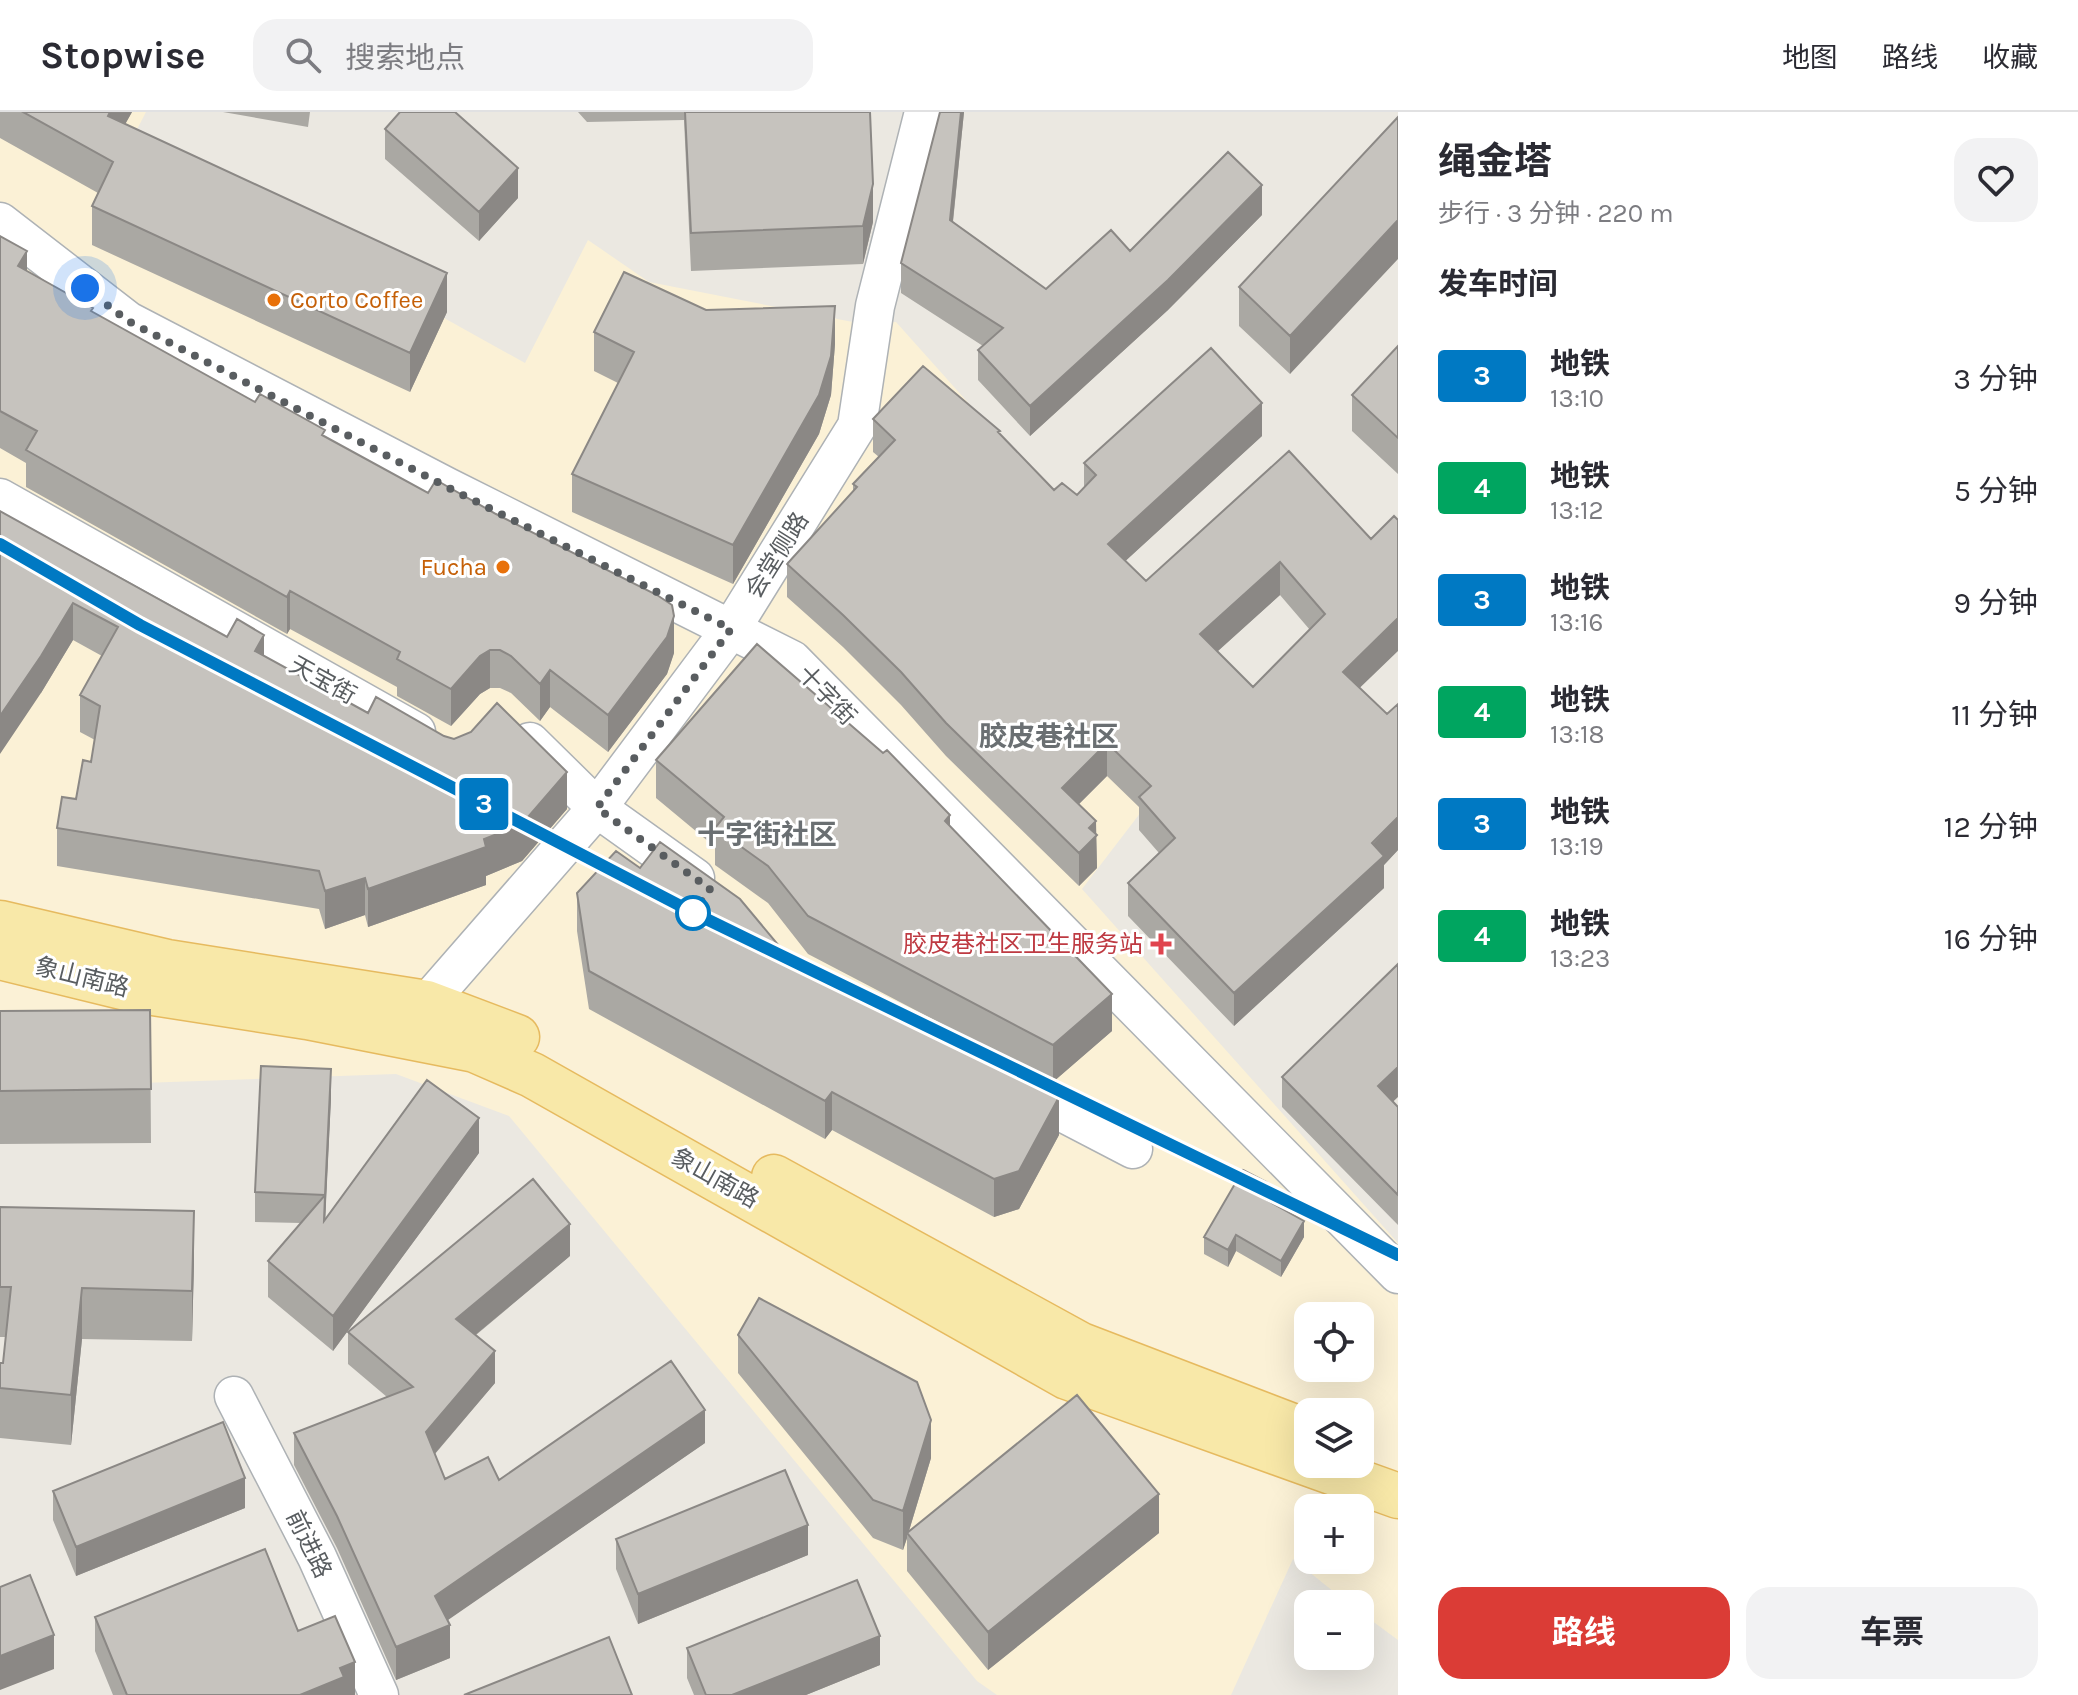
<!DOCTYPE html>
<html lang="zh">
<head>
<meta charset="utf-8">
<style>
	body { margin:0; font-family:Karla,"Noto Sans SC",sans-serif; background:#f2f2f3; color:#2b2b33; height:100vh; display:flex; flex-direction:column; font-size:30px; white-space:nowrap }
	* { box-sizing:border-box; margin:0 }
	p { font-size:26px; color:#7c7c81 }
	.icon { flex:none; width:44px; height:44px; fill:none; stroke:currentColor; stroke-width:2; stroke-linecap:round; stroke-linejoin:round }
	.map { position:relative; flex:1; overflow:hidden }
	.drawer { display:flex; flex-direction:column; background:#fff; width:680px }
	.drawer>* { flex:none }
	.badge { padding:0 16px; border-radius:6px; font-size:28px; line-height:52px }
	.fabs { position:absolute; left:1294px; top:1190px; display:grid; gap:16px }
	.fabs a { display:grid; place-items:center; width:80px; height:80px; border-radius:16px; background:#fff; box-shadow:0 8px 32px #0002; font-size:40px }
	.you { position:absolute; width:40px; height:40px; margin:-20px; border:6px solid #fff; border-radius:50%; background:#1a73e8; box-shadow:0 0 0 12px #1a73e833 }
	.map>.badge { position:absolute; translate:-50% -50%; box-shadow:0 0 0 4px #fff }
	h2 { padding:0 40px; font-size:30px; line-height:72px }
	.round { display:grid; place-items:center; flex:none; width:84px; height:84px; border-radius:24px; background:#f2f2f3 }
	.overview { display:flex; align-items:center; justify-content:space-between; height:136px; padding:0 40px }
	h1 { font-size:38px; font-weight:700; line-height:60px }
	.action { display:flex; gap:16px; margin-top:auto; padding:16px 40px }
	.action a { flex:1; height:92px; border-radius:24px; background:#db3c36; color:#fff; font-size:32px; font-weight:700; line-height:92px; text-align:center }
	.action a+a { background:#f2f2f3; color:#2b2b33 }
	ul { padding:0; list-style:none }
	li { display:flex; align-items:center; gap:24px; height:112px; padding:0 40px }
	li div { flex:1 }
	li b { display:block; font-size:30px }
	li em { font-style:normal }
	li .badge { min-width:88px; font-weight:700; text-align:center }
	header { display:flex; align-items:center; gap:48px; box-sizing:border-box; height:112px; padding:0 40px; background:#fff; border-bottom:2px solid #e1e1e2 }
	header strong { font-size:38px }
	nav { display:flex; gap:44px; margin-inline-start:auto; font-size:28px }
	.search { width:560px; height:72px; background:#f2f2f3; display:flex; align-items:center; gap:20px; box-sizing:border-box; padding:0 28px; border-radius:24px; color:#7c7c81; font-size:30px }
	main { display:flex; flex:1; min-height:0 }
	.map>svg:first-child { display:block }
	.commercial { fill:#fbf1d6; fill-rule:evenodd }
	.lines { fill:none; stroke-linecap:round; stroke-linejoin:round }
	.minor-casing { stroke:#aeb2b5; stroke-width:41 }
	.major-casing { stroke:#e6ba5f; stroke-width:47 }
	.minor { stroke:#fff; stroke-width:38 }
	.major { stroke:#f8e8a8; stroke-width:44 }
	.wall { fill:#aaa8a3; fill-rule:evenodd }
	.shaded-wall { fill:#8b8885 }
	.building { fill:#c6c3be; stroke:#8b8885; stroke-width:2; fill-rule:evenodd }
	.line-casing { stroke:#fff; stroke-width:18 }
	.line { stroke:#0079c3; stroke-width:12 }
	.walk { stroke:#595d60; stroke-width:8; stroke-dasharray:0 14.4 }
	.food-dot { fill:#e8710a; stroke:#fff; stroke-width:3 }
	.stop-dot { fill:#fff; stroke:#0079c3; stroke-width:4 }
	.health-dot { fill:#e0444e; stroke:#fff; stroke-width:3 }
	.labels { text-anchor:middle; stroke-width:6; stroke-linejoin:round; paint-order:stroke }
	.food-label { font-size:24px; fill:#c56008; stroke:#fff; text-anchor:start }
	.street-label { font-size:24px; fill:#595d60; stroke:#fff }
	.health-label { font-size:24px; fill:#be3a42; stroke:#fff; text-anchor:end }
	.quarter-label { font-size:28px; font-weight:bold; fill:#6a6f72; stroke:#fff }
</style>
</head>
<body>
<header>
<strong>Stopwise</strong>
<div class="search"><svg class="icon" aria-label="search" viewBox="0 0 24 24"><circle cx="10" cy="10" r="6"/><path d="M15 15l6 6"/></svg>搜索地点</div>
<nav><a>地图</a><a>路线</a><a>收藏</a></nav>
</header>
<main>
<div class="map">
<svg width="1398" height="1583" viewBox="0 0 1398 1583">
	<rect width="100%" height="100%" fill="#ebe8e1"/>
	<path class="commercial" d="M 0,0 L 146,0 L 130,31 L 525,251 L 588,128 L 649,170 L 858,211 L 896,210 L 1230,584 L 1082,777 L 1398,1131 L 1398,1528 L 1360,1500 L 1360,1492 L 1349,1492 L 1293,1447 L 1231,1583 L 997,1583 L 977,1569 L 509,1004 L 396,962 L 0,976 ZM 1308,1204 L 1360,1204 L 1360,1256 L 1308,1256 ZM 1308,1300 L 1360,1300 L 1360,1352 L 1308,1352 ZM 1308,1396 L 1360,1396 L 1360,1448 L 1308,1448 Z"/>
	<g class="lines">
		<g class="minor-casing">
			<path id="minor" d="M 0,110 L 128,209 L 447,375 L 792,548 L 1398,1162
				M 0,386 L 416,620
				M 530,630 L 597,696 L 695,766
				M 427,891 L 597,696 L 731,517 L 857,314 L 875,194 L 924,0
				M 1014,975 L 1133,1037
				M 234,1284 L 317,1445 L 379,1583"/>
		</g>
		<g class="major-casing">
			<path id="major" d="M 0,811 L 167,850 L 427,891 L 517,925
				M 0,845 L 134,878 L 307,905 L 475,938 L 532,963 L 1067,1265 L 1398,1384
				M 774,1065 L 1081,1233 L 1308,1320"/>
		</g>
		<use href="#minor" class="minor"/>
		<use href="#major" class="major"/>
	</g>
	<path class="wall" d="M 0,0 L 132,0 L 125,12 L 447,200 L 410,280 L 92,133 L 92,94 L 98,81 L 0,26 Z
		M 223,0 L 310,0 L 308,15 Z
		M 578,0 L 870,0 L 873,110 L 863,152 L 691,159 L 684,8 L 587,10 Z
		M 940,0 L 964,0 L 953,110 L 1046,177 L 1130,139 L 1262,103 L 1168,198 L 1030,324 L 978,268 L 978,238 L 983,234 L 901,181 L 901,151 Z
		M 1398,5 L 1290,262 L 1239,214 L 1239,175 Z
		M 385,17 L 518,86 L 479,129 L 385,47 Z
		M 0,124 L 27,159 L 93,200 L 255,290 L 325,325 L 674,541 L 667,562 L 608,640 L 550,595 L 540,609 L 511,581 L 500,576 L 490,576 L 480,582 L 451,614 L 397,584 L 397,575 L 290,517 L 287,522 L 26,375 L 26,351 L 0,336 Z
		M 706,198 L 835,232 L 831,283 L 819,322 L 733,472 L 572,400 L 572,362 L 618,271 L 594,259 L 594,220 Z
		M 1398,234 L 1398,362 L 1352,319 L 1352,283 Z
		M 873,307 L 1000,322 L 1054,378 L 1077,383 L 1084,375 L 1084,351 L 1262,324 L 1125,449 L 1146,469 L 1289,339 L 1360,576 L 1387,602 L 1398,592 L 1398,738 L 1384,753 L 1384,776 L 1234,914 L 1128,804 L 1128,771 L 1159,741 L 1139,718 L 1139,695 L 1107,664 L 1079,692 L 1096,722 L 1097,756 L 1079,774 L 946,644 L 901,593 L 843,535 L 787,485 L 787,452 L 853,379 L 853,372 L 879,345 L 873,340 ZM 1280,483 L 1310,518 L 1253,575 L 1217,540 Z
		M 0,399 L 368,601 L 567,697 L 522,749 L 486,764 L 486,773 L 368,815 L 365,803 L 325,817 L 319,797 L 57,754 L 57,716 L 76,687 L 91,650 L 95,628 L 80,620 L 80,583 L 102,544 L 73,528 L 41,581 Z
		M 656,648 L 950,715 L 1112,919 L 1053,970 L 808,842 L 768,791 L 715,753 L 715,735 L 656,686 Z
		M 640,756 L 784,840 L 1059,1023 L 1019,1097 L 994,1105 L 832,1018 L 825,1027 L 589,897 L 577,819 L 577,781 Z
		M 150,898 L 151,1031 L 0,1032 L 0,899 Z
		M 1282,965 L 1393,990 L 1398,995 L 1398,1113 L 1282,995 Z
		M 331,986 L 325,1107 L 479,1041 L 333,1239 L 268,1185 L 268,1149 L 301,1111 L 255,1110 L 255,1080 Z
		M 1265,1087 L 1304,1125 L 1281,1165 L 1236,1139 L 1228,1155 L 1204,1142 L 1204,1125 Z
		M 0,1095 L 194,1149 L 192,1229 L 82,1227 L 71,1333 L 0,1326 L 0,1251 L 3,1251 L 6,1225 L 0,1225 Z
		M 570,1144 L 476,1223 L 495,1271 L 435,1342 L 445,1367 L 499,1368 L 705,1331 L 447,1508 L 450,1546 L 396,1568 L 337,1436 L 294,1353 L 294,1321 L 387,1285 L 348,1252 L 348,1220 Z
		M 738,1223 L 931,1346 L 909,1419 L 1159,1421 L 988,1558 L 907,1459 L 907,1426 L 903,1438 L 873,1426 L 738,1261 Z
		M 53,1379 L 245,1396 L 76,1464 L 53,1408 Z
		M 616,1427 L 808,1443 L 638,1512 L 616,1457 Z
		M 95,1505 L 298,1519 L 355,1583 L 113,1583 L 95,1539 Z
		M 687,1536 L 880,1553 L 806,1583 L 694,1583 L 687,1566 Z"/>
	<path class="shaded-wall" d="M 110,0 L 132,0 L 108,43 L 108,4 Z
		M 961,0 L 964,0 L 950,137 L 950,108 Z
		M 518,56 L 518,86 L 479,129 L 479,100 Z
		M 873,72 L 873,110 L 863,152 L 863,114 Z
		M 1262,73 L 1262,103 L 1168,198 L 1030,324 L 1030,294 Z
		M 1398,108 L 1398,147 L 1290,262 L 1290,224 Z
		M 27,139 L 27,176 L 18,154 Z
		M 447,161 L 447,200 L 410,280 L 410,241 Z
		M 835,194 L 835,232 L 831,283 L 819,322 L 733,472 L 733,433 Z
		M 1262,291 L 1262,324 L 1108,465 L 1108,432 Z
		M 1280,450 L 1280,483 L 1200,555 L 1200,522 Z
		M 290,479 L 290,517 L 287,522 L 287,485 Z
		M 73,491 L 73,528 L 41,581 L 0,642 L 0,604 Z
		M 674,504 L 674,541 L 667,562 L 608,640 L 608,603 Z
		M 1398,506 L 1398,539 L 1343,592 L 1343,560 Z
		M 264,523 L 264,560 L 255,539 Z
		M 490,538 L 490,576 L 480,582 L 451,614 L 451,577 L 480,544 Z
		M 550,558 L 550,595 L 540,609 L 540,572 Z
		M 1107,631 L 1107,664 L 1062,709 L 1062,676 Z
		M 567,660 L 567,697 L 522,749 L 486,764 L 486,773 L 368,815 L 368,777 L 484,727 Z
		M 950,703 L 950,740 L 945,709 Z
		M 1398,705 L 1398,738 L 1384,753 L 1384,776 L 1234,914 L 1234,881 Z
		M 1096,709 L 1097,756 L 1079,774 L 1079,741 L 1089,716 Z
		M 365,766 L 365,803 L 325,817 L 325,779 Z
		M 1112,882 L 1112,919 L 1053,970 L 1053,933 Z
		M 1398,955 L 1398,985 L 1378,1004 L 1378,974 Z
		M 331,957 L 331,986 L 325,1112 L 325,1083 Z
		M 832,980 L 832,1018 L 825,1027 L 825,989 Z
		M 1059,985 L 1059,1023 L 1019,1097 L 994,1105 L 994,1067 Z
		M 479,1006 L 479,1041 L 333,1239 L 333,1204 Z
		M 1266,1070 L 1266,1087 L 1258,1100 L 1258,1083 Z
		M 194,1099 L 194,1149 L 192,1229 L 192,1179 Z
		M 1304,1109 L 1304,1125 L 1281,1165 L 1281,1149 Z
		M 570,1112 L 570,1144 L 456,1239 L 456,1207 Z
		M 1236,1123 L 1236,1139 L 1228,1155 L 1228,1138 Z
		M 82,1176 L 82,1227 L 71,1333 L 71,1283 Z
		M 495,1239 L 495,1271 L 426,1352 L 426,1320 Z
		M 705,1298 L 705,1331 L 435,1517 L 435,1484 Z
		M 931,1308 L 931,1346 L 908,1422 L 907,1421 L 907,1426 L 903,1438 L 903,1399 Z
		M 245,1366 L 245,1396 L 76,1464 L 76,1435 Z
		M 1159,1382 L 1159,1421 L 988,1558 L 988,1520 Z
		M 808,1413 L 808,1443 L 638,1512 L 638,1482 Z
		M 450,1513 L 450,1546 L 396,1568 L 396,1535 Z
		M 54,1523 L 54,1557 L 0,1578 L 0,1544 Z
		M 880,1524 L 880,1553 L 806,1583 L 732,1583 Z
		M 355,1550 L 355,1583 L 300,1583 L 340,1556 Z"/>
	<path class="building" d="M 23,0 L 110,0 L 108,4 L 447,161 L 410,241 L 92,94 L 113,50 Z
		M 400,0 L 455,0 L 518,56 L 479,100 L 385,17 Z
		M 685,0 L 870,0 L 873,72 L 863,114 L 691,121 Z
		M 940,0 L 961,0 L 950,108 L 1046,177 L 1111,118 L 1130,139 L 1228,40 L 1262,73 L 1168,168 L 1030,294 L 978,238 L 1003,216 L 901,151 Z
		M 1398,5 L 1398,108 L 1290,224 L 1239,175 Z
		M 0,124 L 27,139 L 18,154 L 93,196 L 91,199 L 255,290 L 260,282 L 325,318 L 322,323 L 428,381 L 436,368 L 496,402 L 657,483 L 672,493 L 674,504 L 667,525 L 608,603 L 550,558 L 540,572 L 511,544 L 500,538 L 490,538 L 480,544 L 451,577 L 397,547 L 400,540 L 290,479 L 287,485 L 26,338 L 37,319 L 0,299 Z
		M 624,160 L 706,198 L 835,194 L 831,244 L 819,283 L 733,433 L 572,362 L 634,240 L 594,220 Z
		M 1398,234 L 1398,326 L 1352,283 Z
		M 1211,236 L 1262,291 L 1108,432 L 1146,469 L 1289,339 L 1371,427 L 1394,404 L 1398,408 L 1398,506 L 1343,560 L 1387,602 L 1398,592 L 1398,705 L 1372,731 L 1384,744 L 1234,881 L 1128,771 L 1175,726 L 1139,685 L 1151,674 L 1107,631 L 1062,676 L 1096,709 L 1089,716 L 1097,723 L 1079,741 L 946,611 L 901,560 L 843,503 L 787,452 L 857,375 L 853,372 L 895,328 L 873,307 L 923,254 L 1000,319 L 998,320 L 1054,378 L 1062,371 L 1077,383 L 1096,363 L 1084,351 ZM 1280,450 L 1325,502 L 1253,575 L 1200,522 Z
		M 0,399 L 227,525 L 237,507 L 264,523 L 255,539 L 368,601 L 376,585 L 444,624 L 454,627 L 471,620 L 497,591 L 567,660 L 522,712 L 484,727 L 486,735 L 368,777 L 365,766 L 325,779 L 319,759 L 57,716 L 62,685 L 76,687 L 83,648 L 91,650 L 100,594 L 80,583 L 118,515 L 73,491 L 41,544 L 0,604 Z
		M 757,532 L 883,641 L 887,638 L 950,703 L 945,709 L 1112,882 L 1053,933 L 808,804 L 768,754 L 715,716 L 724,705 L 656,648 Z
		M 660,730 L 740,787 L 784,840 L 1059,985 L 1019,1059 L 994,1067 L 832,980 L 825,989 L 589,859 L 577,781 L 616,739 L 640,756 Z
		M 1398,852 L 1398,955 L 1378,974 L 1398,995 L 1398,1083 L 1282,965 Z
		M 150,898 L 151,977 L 0,979 L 0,899 Z
		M 261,954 L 331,957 L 325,1083 L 255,1080 Z
		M 427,968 L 479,1006 L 333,1204 L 268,1149 L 325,1083 L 324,1109 Z
		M 1243,1058 L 1266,1070 L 1258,1083 L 1304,1109 L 1281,1149 L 1236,1123 L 1228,1138 L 1204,1125 Z
		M 533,1067 L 570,1112 L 456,1207 L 495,1239 L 426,1320 L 445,1367 L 488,1345 L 499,1368 L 671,1249 L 705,1298 L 435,1484 L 450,1513 L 396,1535 L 337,1404 L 294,1321 L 413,1275 L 348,1220 Z
		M 0,1095 L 194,1099 L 192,1179 L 82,1176 L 71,1283 L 0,1276 L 0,1251 L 3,1251 L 11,1175 L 0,1175 Z
		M 759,1186 L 917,1270 L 931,1308 L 903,1399 L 873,1388 L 738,1223 Z
		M 1077,1283 L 1159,1382 L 988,1520 L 907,1421 Z
		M 223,1310 L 245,1366 L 76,1435 L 53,1379 Z
		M 785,1358 L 808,1413 L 638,1482 L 616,1427 Z
		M 265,1437 L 298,1519 L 335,1504 L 355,1550 L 340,1556 L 344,1565 L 300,1583 L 127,1583 L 95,1505 Z
		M 30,1463 L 54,1523 L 0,1544 L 0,1475 Z
		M 857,1468 L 880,1524 L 732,1583 L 706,1583 L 687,1536 Z
		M 609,1525 L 632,1583 L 464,1583 Z"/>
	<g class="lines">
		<g class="line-casing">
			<path id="line" d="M 0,432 L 140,513 L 698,803 L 1398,1143"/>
		</g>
		<use href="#line" class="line"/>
		<path class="walk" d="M 85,176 L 128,209 L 447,375 L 731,517 L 597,696 L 710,777 L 693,801"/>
	</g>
	<g class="food-dot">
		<circle cx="274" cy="188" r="8"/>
		<circle cx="503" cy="455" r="8"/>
	</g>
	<circle class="stop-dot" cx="693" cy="801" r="16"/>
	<path class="health-dot" d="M1157 820h8v8h8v8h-8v8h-8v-8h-8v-8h8z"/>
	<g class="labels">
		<g class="food-label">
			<text x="290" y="196">Corto Coffee</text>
			<text x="487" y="463" text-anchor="end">Fucha</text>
		</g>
		<g class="street-label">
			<text transform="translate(777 443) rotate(-58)" y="8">会堂侧路</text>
			<text transform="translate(323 568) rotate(29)" y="8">天宝街</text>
			<text transform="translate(827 583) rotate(46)" y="8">十字街</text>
			<text transform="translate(82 865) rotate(14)" y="8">象山南路</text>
			<text transform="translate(715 1066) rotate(29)" y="8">象山南路</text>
			<text transform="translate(309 1432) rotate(64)" y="8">前进路</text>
		</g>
		<g class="health-label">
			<text x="1143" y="840">胶皮巷社区卫生服务站</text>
		</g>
		<g class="quarter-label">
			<text x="1049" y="634">胶皮巷社区</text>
			<text x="767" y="732">十字街社区</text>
		</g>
	</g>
</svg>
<div class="fabs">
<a><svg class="icon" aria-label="locate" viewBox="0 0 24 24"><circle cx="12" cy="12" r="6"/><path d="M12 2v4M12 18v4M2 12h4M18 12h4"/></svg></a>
<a><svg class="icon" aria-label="layers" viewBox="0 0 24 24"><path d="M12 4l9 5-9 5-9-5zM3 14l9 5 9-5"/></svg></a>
<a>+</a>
<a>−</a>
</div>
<div class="you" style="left:85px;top:176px"></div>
<b class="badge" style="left:484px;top:692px;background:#0079c3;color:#fff">3</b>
</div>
<section class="drawer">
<div class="overview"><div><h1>绳金塔</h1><p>步行 · 3 分钟 · 220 m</p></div><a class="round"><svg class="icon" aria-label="heart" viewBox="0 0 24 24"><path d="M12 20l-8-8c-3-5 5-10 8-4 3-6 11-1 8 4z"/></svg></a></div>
<h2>发车时间</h2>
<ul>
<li><span class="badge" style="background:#0079c3;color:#fff">3</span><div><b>地铁</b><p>13:10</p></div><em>3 分钟</em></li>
<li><span class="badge" style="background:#00a560;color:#fff">4</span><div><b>地铁</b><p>13:12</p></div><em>5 分钟</em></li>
<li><span class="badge" style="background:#0079c3;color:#fff">3</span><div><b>地铁</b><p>13:16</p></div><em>9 分钟</em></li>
<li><span class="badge" style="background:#00a560;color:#fff">4</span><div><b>地铁</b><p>13:18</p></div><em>11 分钟</em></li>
<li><span class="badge" style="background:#0079c3;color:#fff">3</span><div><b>地铁</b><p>13:19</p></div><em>12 分钟</em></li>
<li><span class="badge" style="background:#00a560;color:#fff">4</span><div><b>地铁</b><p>13:23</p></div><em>16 分钟</em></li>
</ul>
<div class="action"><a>路线</a><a>车票</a></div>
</section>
</main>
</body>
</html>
